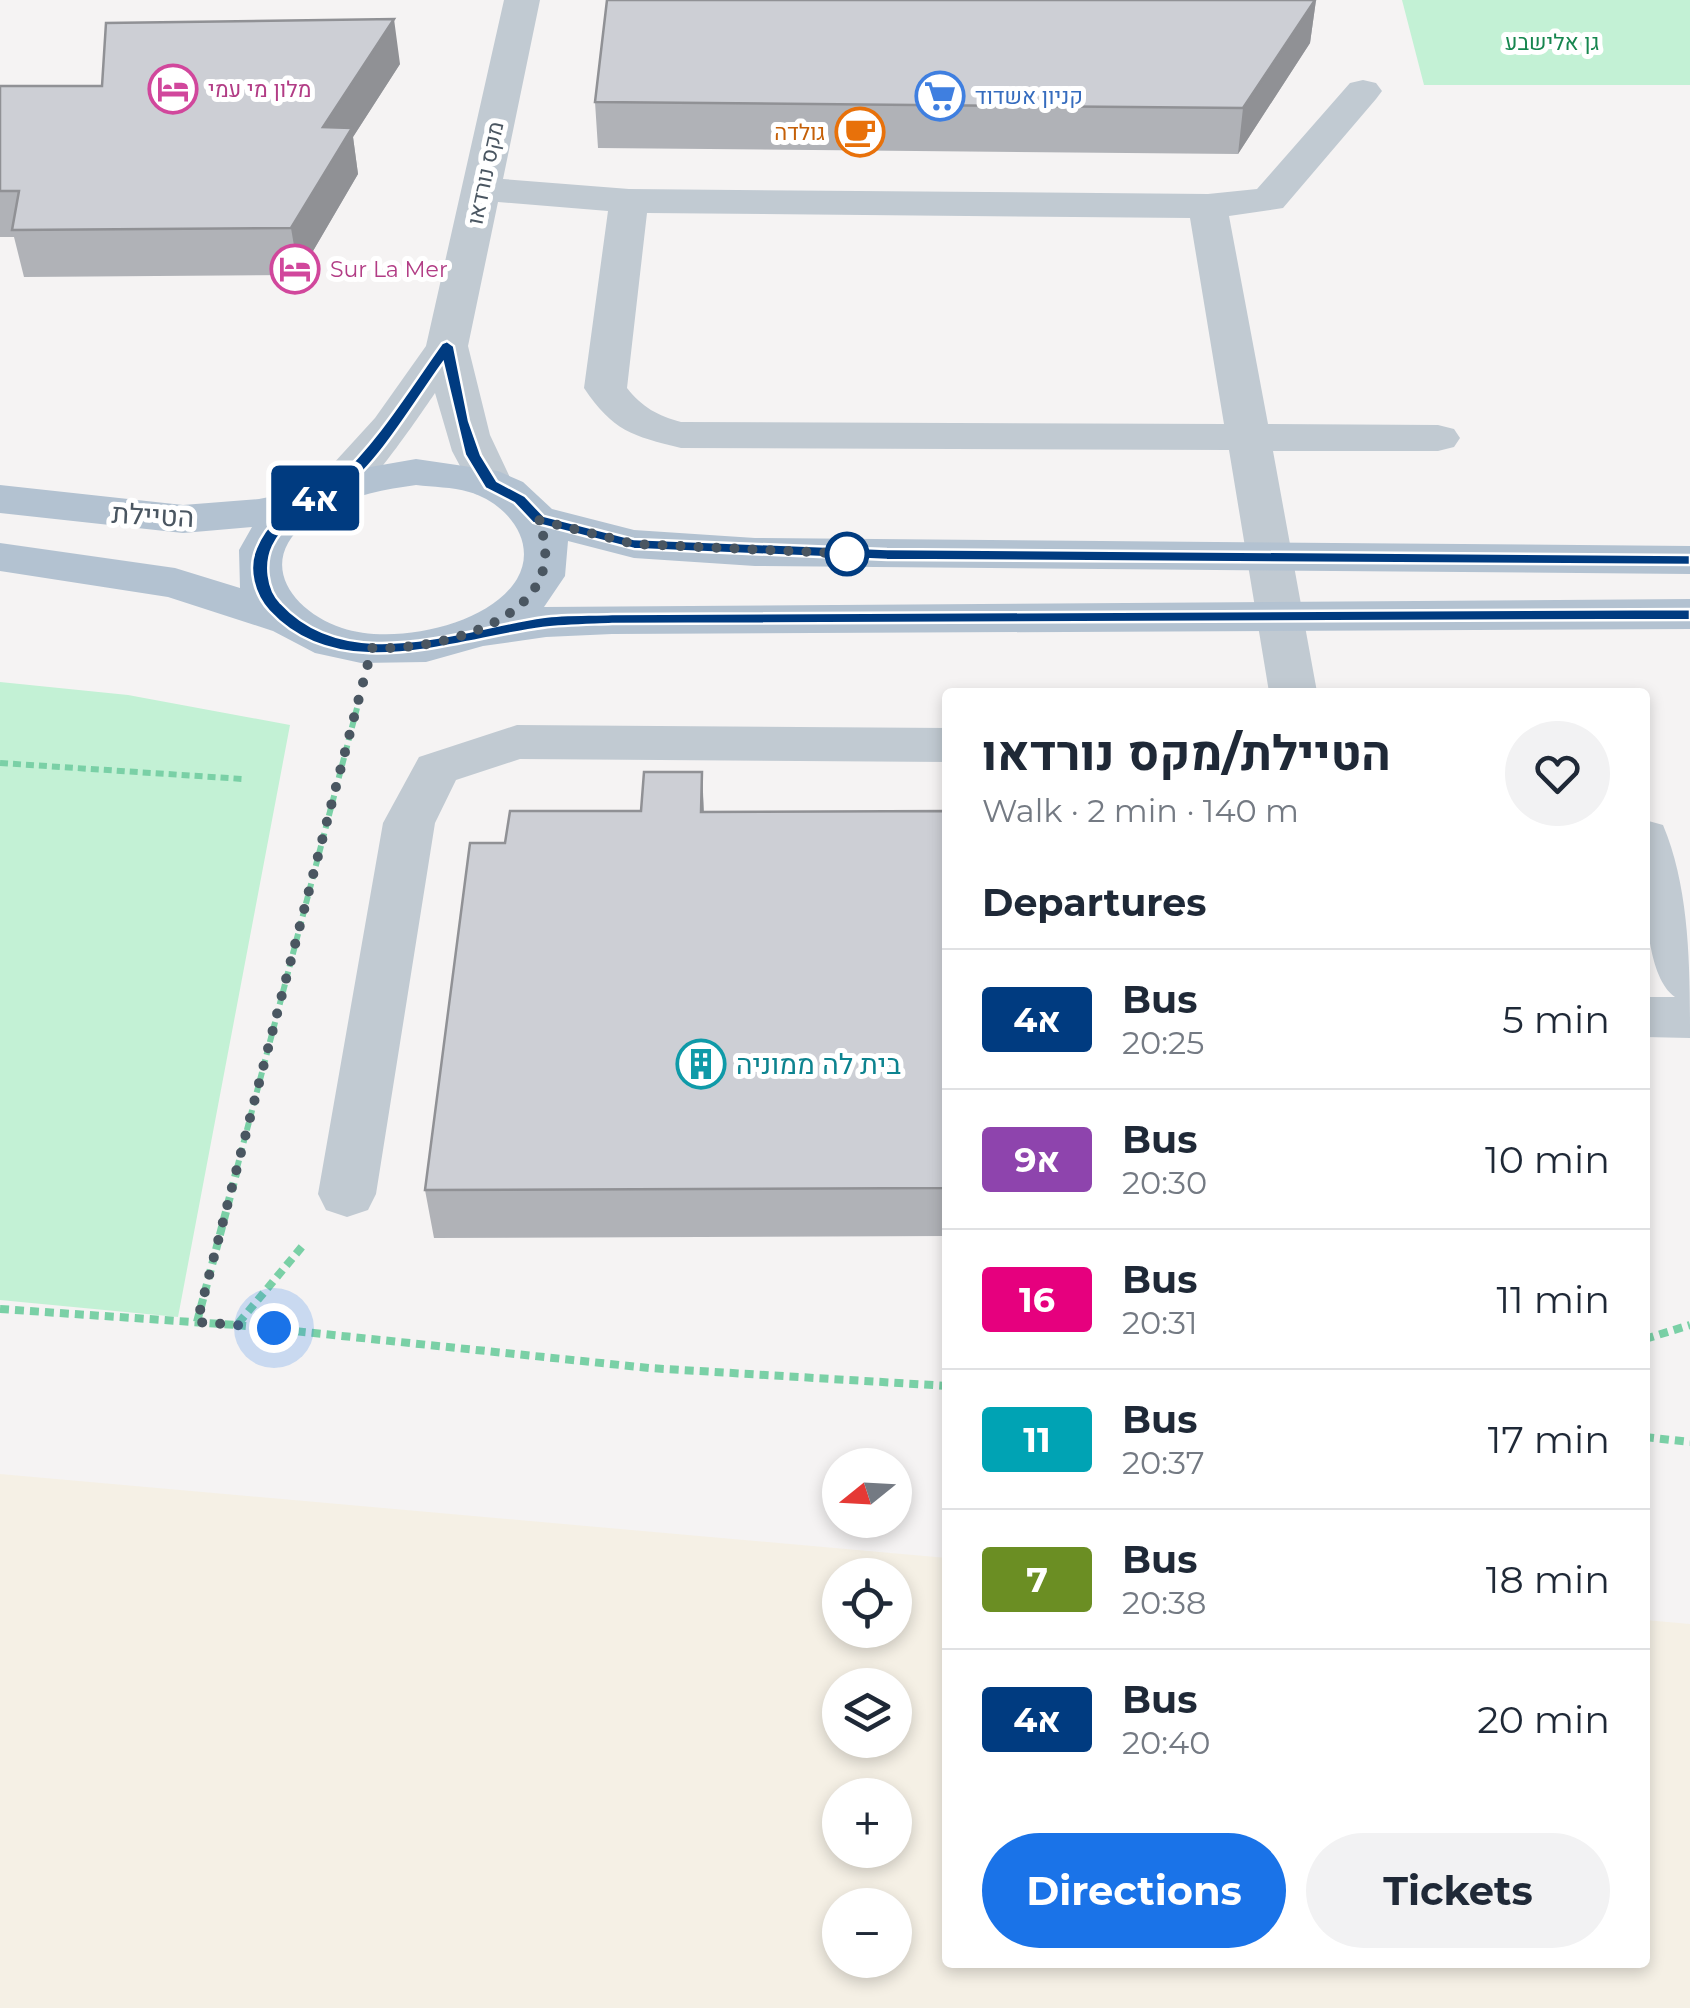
<!DOCTYPE html>
<html lang="en">
<head>
<meta charset="utf-8">
<style>
	body { margin:0; font-family:Montserrat,Heebo,sans-serif; background:#f2f2f3; color:#1f2937; height:100vh; display:flex; flex-direction:column; font-size:38px; white-space:nowrap }
	* { box-sizing:border-box; margin:0 }
	p { font-size:32px; color:#747a83 }
	.icon { flex:none; width:55px; height:55px; fill:none; stroke:currentColor; stroke-width:2; stroke-linecap:round; stroke-linejoin:round }
	.map { position:relative; flex:1; overflow:hidden }
	.details { position:absolute; left:942px; top:688px; width:708px; height:1280px; display:flex; flex-direction:column; background:#fff; border-radius:10px; box-shadow:0 5px 15px #0003 }
	.details>* { flex:none }
	.badge { padding:0 20px; border-radius:8px; font-size:35px; line-height:65px }
	.needle { width:65px; rotate:252deg }
	.buttons { position:absolute; left:822px; top:1448px; display:grid; gap:20px }
	.buttons a { display:grid; place-items:center; width:90px; height:90px; border-radius:50%; background:#fff; box-shadow:0 5px 15px #0003; font-size:50px }
	.you { position:absolute; width:50px; height:50px; margin:-25px; border:8px solid #fff; border-radius:50%; background:#1a73e8; box-shadow:0 0 0 15px #1a73e833 }
	.map>.badge { position:absolute; translate:-50% -50%; box-shadow:0 0 0 5px #fff }
	h2 { padding:0 40px; font-size:38px; line-height:90px }
	.round { display:grid; place-items:center; flex:none; width:105px; height:105px; border-radius:52px; background:#f2f2f3 }
	.summary { display:flex; align-items:center; justify-content:space-between; height:170px; padding:0 40px }
	h1 { font-size:48px; font-weight:700; line-height:75px }
	.cta { display:flex; gap:20px; margin-top:auto; padding:20px 40px }
	.cta a { flex:1; height:115px; border-radius:60px; background:#1a73e8; color:#fff; font-size:40px; font-weight:700; line-height:115px; text-align:center }
	.cta a+a { background:#f2f2f3; color:#1f2937 }
	ul { padding:0; list-style:none }
	li { display:flex; align-items:center; gap:30px; height:140px; padding:0 40px; border-top:2px solid #e0e1e3 }
	li div { flex:1 }
	li b { display:block; font-size:38px }
	li em { font-style:normal }
	li .badge { min-width:110px; font-weight:700; text-align:center }
	.map>svg:first-child { display:block }
	.green { fill:#c3f1d5 }
	.sand { fill:#f5f0e5; fill-rule:evenodd }
	.lines { fill:none; stroke-linecap:round; stroke-linejoin:round }
	.path-far1 { stroke:#7ad0a6; stroke-width:6; stroke-dasharray:8 5; stroke-linecap:butt }
	.path { stroke:#7ad0a6; stroke-width:8; stroke-dasharray:9 6; stroke-linecap:butt }
	.minor { fill:#c1cad2; fill-rule:evenodd }
	.major { fill:#b3c2d1; fill-rule:evenodd }
	.wall { fill:#b0b2b7 }
	.shaded-wall { fill:#909195 }
	.building { fill:#cdcfd5; stroke:#909195; stroke-width:2.5 }
	.line { fill:#003b80; stroke:#fff; stroke-width:2.5 }
	.walk { stroke:#4a5661; stroke-width:10; stroke-dasharray:0 18 }
	.stop-dot { fill:#fff; stroke:#003b80; stroke-width:5 }
	.labels { text-anchor:middle; stroke-width:10; stroke-linejoin:round; paint-order:stroke }
	.far-park-label { font-size:22px; fill:#17864f; stroke:#fff }
	.far-hotel-label { font-size:22px; fill:#b23c85; stroke:#fff; text-anchor:start }
	.far-shop-label { font-size:22px; fill:#366cbe; stroke:#fff; text-anchor:start }
	.far-food-label { font-size:22px; fill:#c56008; stroke:#fff; text-anchor:end }
	.far-street-label { font-size:22px; fill:#4a5661; stroke:#fff }
	.street-label { font-size:28px; fill:#4a5661; stroke:#fff }
	.culture-label { font-size:28px; fill:#0d838f; stroke:#fff; text-anchor:start }
</style>
</head>
<body>
<div class="map">
<svg width="1690" height="2008" viewBox="0 0 1690 2008">
	<rect width="100%" height="100%" fill="#f5f3f3"/>
	<path class="green" d="M 1402,0 L 1690,0 L 1690,85 L 1424,85 Z
		M 0,682 L 128,695 L 290,725 L 178,1317 L 0,1300 Z"/>
	<path class="sand" d="M 0,1474 L 947,1558 L 948,1962 L 1645,1962 L 1645,1620 L 1690,1624 L 1690,2008 L 0,2008 ZM 840,1575 L 895,1575 L 895,1630 L 840,1630 ZM 840,1685 L 895,1685 L 895,1740 L 840,1740 ZM 840,1795 L 895,1795 L 895,1850 L 840,1850 ZM 840,1905 L 895,1905 L 895,1960 L 840,1960 Z"/>
	<g class="lines">
		<path class="path-far1" d="M 0,763 L 243,779
			M 237,1168 L 357,708"/>
		<path class="path" d="M 0,1309 L 237,1325 L 305,1243
			M 197,1322 L 238,1166
			M 237,1325 L 649,1368 L 948,1386
			M 1645,1339 L 1690,1325
			M 1645,1437 L 1690,1442"/>
		<path class="minor" d="M 504,0 L 540,0 L 503,179 L 629,189 L 1208,194 L 1257,189 L 1350,83 L 1363,80 L 1376,83 L 1382,91 L 1376,99 L 1283,208 L 1229,216 L 1268,424 L 1438,425 L 1454,429 L 1460,438 L 1454,447 L 1438,451 L 1273,451 L 1317,692 L 1269,692 L 1229,450 L 681,448 C 632,436 613,431 584,388 L 608,211 L 498,202 L 468,346 L 490,435 L 513,484 L 507,494 L 491,497 L 475,494 L 452,451 L 435,393 C 420,415 374,483 354,496 C 344,502 332,498 322,496 L 316,486 L 322,476 L 375,418 L 426,346 ZM 647,213 L 1190,218 L 1224,424 L 681,422 C 658,416 642,407 627,388 Z
			M 517,725 L 948,728 L 948,762 L 520,759 L 456,780 L 435,823 L 376,1194 L 368,1210 L 347,1217 L 326,1210 L 318,1194 L 383,823 L 419,757 Z
			M 1645,820 L 1663,825 C 1690,889 1690,968 1690,1038 L 1645,1037 L 1645,997 L 1675,997 C 1639,972 1645,862 1645,820 Z"/>
		<path class="major" d="M 416,459 L 498,471 L 523,482 L 552,509 L 634,530 L 755,538 L 1690,546 L 1690,574 L 755,566 L 634,558 L 568,541 L 565,576 L 544,607 L 1690,599 L 1690,629 L 612,634 L 546,637 L 483,646 L 426,662 L 361,663 L 315,653 L 273,631 L 168,597 L 0,571 L 0,543 L 175,568 L 240,588 L 239,550 L 252,527 L 183,533 L 0,513 L 0,485 L 183,505 L 259,499 L 294,492 L 353,470 ZM 416,485 C 433,487 452,487 469,492 C 505,502 539,541 517,579 C 488,627 392,645 342,628 C 292,611 255,562 308,521 C 339,498 379,490 416,485 Z"/>
	</g>
	<path class="wall" d="M 1316,0 L 1310,43 L 1238,154 L 598,148 L 595,102 Z
		M 400,64 L 353,137 L 358,174 L 299,275 L 24,277 L 14,237 L 0,237 L 0,86 L 102,86 Z
		M 702,772 L 704,812 L 948,811 L 948,1236 L 434,1238 L 425,1190 L 505,843 L 641,811 Z"/>
	<path class="shaded-wall" d="M 1316,0 L 1310,43 L 1238,154 L 1243,108 Z
		M 394,19 L 400,64 L 353,137 L 358,174 L 299,275 L 291,228 L 323,127 Z
		M 702,772 L 704,821 L 701,812 Z"/>
	<path class="building" d="M 607,0 L 1315,0 L 1243,108 L 595,102 Z
		M 394,19 L 323,127 L 352,128 L 291,228 L 12,230 L 19,191 L 0,191 L 0,86 L 102,86 L 106,23 Z
		M 644,772 L 702,772 L 701,812 L 948,811 L 948,1188 L 425,1190 L 470,843 L 505,843 L 510,811 L 641,811 Z"/>
	<path class="line" d="M 447,341 L 454,346 L 469,421 L 481,455 L 497,481 L 525,496 L 544,516 L 634,539 L 887,549 L 1690,555 L 1690,565 L 887,560 L 634,549 L 533,523 L 514,503 L 485,488 L 465,455 L 443,363 C 416,400 380,462 344,489 C 319,509 289,514 273,546 C 265,563 267,589 281,603 C 348,676 459,629 543,617 C 565,614 589,615 612,614 L 1690,609 L 1690,620 L 612,624 C 589,625 566,625 543,628 C 456,639 340,688 269,611 C 254,595 247,569 256,548 C 273,506 308,504 335,480 C 377,442 409,389 442,343 Z"/>
	<g class="lines">
		<path class="walk" d="M 274,1328 L 197,1322 L 372,648 C 443,651 578,616 538,520 L 634,544 L 854,554 L 847,554"/>
	</g>
	<defs>
		<g id="hotel-ring" transform="scale(2.5)"><circle r="9.5" fill="#fff" stroke="#d1479c" stroke-width="1.5"/><path d="M-6-4.5h1.5V1H6V5H4.5V3h-9V5H-6ZM-4 0a1.8 1.8 0 1 1 3.6 0ZM.5 0V-2.5h3Q6-2.5 6 0Z" fill="#d1479c"/></g>
		<g id="supermarket-ring" transform="scale(2.5)"><circle r="9.5" fill="#fff" stroke="#3f7fe0" stroke-width="1.5"/><path d="M-6-5.5h2.5l.6 2H6L4.5 2H-2.5L-4.4-4H-6ZM-1.5 3.2a1.3 1.3 0 1 0 .1 0ZM3 3.2a1.3 1.3 0 1 0 .1 0Z" fill="#3f7fe0"/></g>
		<g id="cafe-ring" transform="scale(2.5)"><circle r="9.5" fill="#fff" stroke="#e8710a" stroke-width="1.5"/><path d="M-5.5-4.5H6V0H3Q3 3.5 0 3.5H-2.5Q-5.5 3.5-5.5 0ZM3-3.2v2h1.7v-2ZM-6 4.5H4V6H-6Z" fill="#e8710a"/></g>
		<g id="building-ring" transform="scale(2.5)"><circle r="9.5" fill="#fff" stroke="#0f9aa8" stroke-width="1.5"/><path d="M-4-6H4V6H1V3H-1V6H-4ZM-2.5-4.3h1.7v1.8h-1.7ZM.8-4.3h1.7v1.8H.8ZM-2.5-1h1.7V.8h-1.7ZM.8-1h1.7V.8H.8Z" fill="#0f9aa8"/></g>
	</defs>
	<g fill-rule="evenodd">
		<use href="#hotel-ring" x="173" y="89"/>
		<use href="#supermarket-ring" x="940" y="96"/>
		<use href="#cafe-ring" x="860" y="132"/>
		<use href="#hotel-ring" x="295" y="269"/>
		<use href="#building-ring" x="701" y="1064"/>
	</g>
	<circle class="stop-dot" cx="847" cy="554" r="20"/>
	<g class="labels">
		<g class="far-park-label">
			<text x="1552" y="50">גן אלישבע</text>
		</g>
		<g class="far-hotel-label">
			<text x="208" y="97">מלון מי עמי</text>
			<text x="330" y="277">Sur La Mer</text>
		</g>
		<g class="far-shop-label">
			<text x="975" y="104">קניון אשדוד</text>
		</g>
		<g class="far-food-label">
			<text x="825" y="140">גולדה</text>
		</g>
		<g class="far-street-label">
			<text transform="translate(485 173) rotate(-78)" y="8">מקס נורדאו</text>
		</g>
		<g class="street-label">
			<text transform="translate(153 515) rotate(3)" y="10">הטיילת</text>
		</g>
		<g class="culture-label">
			<text x="736" y="1074">בית לה ממוניה</text>
		</g>
	</g>
</svg>
<div class="buttons">
<a><svg class="needle" viewBox="-14 -14 28 28"><path d="M0-13l5 13h-10z" fill="#e53935"/><path d="M0 13l5-13h-10z" fill="#747a83"/></svg></a>
<a><svg class="icon" aria-label="locate" viewBox="0 0 24 24"><circle cx="12" cy="12" r="6"/><path d="M12 2v4M12 18v4M2 12h4M18 12h4"/></svg></a>
<a><svg class="icon" aria-label="layers" viewBox="0 0 24 24"><path d="M12 4l9 5-9 5-9-5zM3 14l9 5 9-5"/></svg></a>
<a>+</a>
<a>−</a>
</div>
<div class="you" style="left:274px;top:1328px"></div>
<b class="badge" style="left:315px;top:498px;background:#003b80;color:#fff">4א</b>
<section class="details">
<div class="summary"><div><h1>הטיילת/מקס נורדאו</h1><p>Walk · 2 min · 140 m</p></div><a class="round"><svg class="icon" aria-label="heart" viewBox="0 0 24 24"><path d="M12 20l-8-8c-3-5 5-10 8-4 3-6 11-1 8 4z"/></svg></a></div>
<h2>Departures</h2>
<ul>
<li><span class="badge" style="background:#003b80;color:#fff">4א</span><div><b>Bus</b><p>20:25</p></div><em>5 min</em></li>
<li><span class="badge" style="background:#8e44ad;color:#fff">9א</span><div><b>Bus</b><p>20:30</p></div><em>10 min</em></li>
<li><span class="badge" style="background:#e6007e;color:#fff">16</span><div><b>Bus</b><p>20:31</p></div><em>11 min</em></li>
<li><span class="badge" style="background:#00a3b4;color:#fff">11</span><div><b>Bus</b><p>20:37</p></div><em>17 min</em></li>
<li><span class="badge" style="background:#6b8e23;color:#fff">7</span><div><b>Bus</b><p>20:38</p></div><em>18 min</em></li>
<li><span class="badge" style="background:#003b80;color:#fff">4א</span><div><b>Bus</b><p>20:40</p></div><em>20 min</em></li>
</ul>
<div class="cta"><a>Directions</a><a>Tickets</a></div>
</section>
</div>
</body>
</html>
